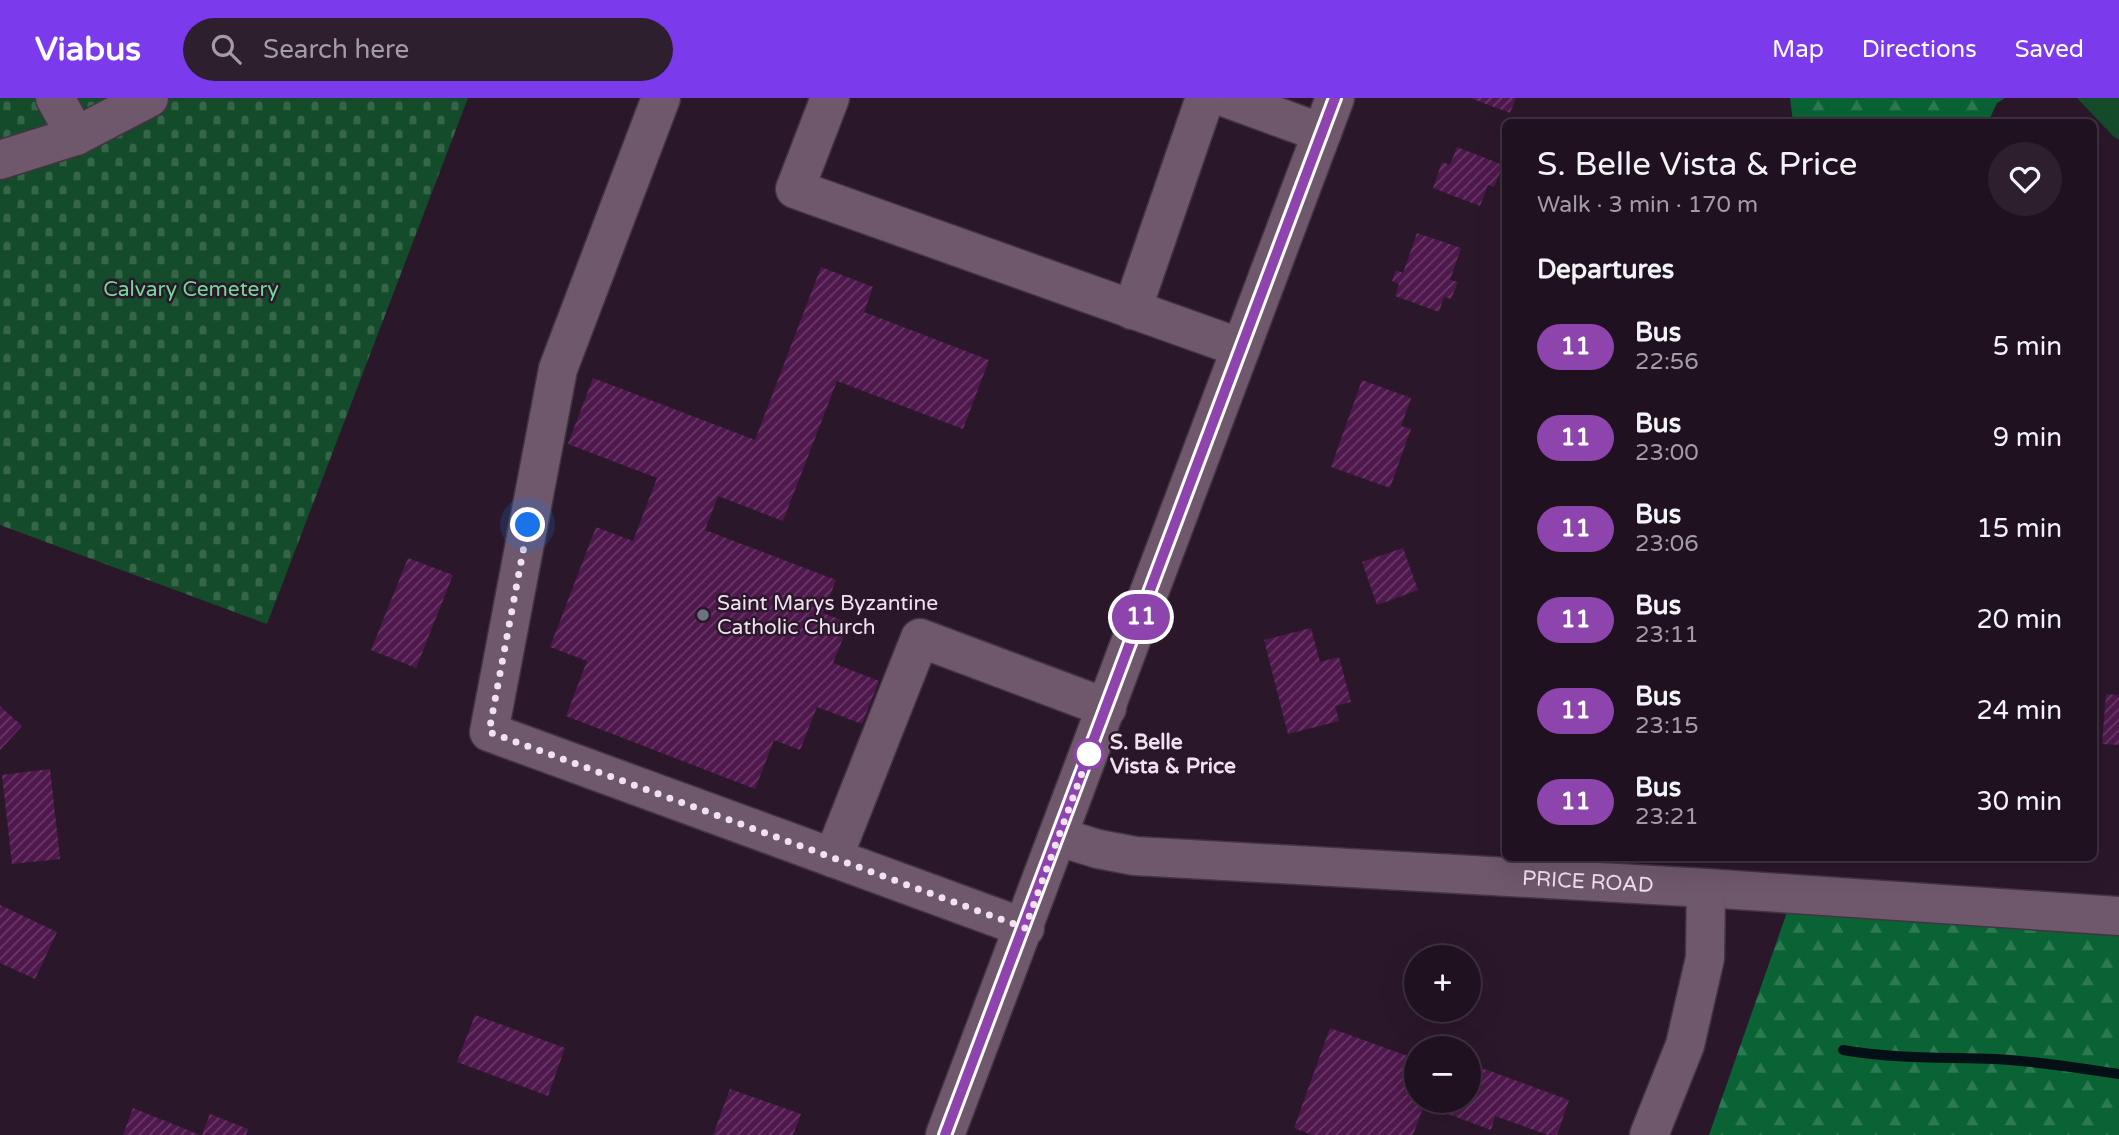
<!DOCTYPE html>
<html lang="en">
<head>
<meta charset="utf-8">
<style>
	body { margin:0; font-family:"Varela Round",sans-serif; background:#2d1f2d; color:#f1f3f6; height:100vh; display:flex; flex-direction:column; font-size:26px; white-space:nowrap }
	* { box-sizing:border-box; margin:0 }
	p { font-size:23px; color:#a29da5 }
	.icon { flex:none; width:38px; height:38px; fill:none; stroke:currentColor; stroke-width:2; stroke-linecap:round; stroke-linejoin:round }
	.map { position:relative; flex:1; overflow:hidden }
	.drawer { position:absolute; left:1502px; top:21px; width:595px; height:742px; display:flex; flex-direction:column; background:#201120; border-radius:10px; box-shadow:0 7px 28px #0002,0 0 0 2px #3d313e }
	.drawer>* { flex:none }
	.badge { padding:0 14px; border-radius:23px; font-size:24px; line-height:46px }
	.fabs { position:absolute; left:1404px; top:847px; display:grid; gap:14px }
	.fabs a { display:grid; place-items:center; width:77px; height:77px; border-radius:50%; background:#201120; box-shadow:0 7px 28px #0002,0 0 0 2px #3d313e; font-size:35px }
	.you { position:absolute; width:35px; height:35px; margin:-18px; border:5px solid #fff; border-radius:50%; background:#1a73e8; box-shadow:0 0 0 10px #1a73e833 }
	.map>.badge { position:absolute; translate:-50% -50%; box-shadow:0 0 0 4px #fff }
	h2 { padding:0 35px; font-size:26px; line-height:63px }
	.round { display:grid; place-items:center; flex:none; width:74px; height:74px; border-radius:37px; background:#2d1f2d }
	.headline { display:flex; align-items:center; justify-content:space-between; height:119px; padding:0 35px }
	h1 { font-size:33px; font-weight:600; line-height:52px }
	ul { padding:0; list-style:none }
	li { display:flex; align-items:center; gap:21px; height:91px; padding:0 35px }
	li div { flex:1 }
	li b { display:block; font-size:26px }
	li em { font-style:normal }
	li .badge { min-width:77px; font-weight:700; text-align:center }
	header { display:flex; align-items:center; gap:42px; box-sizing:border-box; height:98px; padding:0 35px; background:#7c3aed; color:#fff }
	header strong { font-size:33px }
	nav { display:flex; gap:38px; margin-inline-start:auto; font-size:24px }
	.search { width:490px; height:63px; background:#2d1f2d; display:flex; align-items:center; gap:18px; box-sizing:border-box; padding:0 24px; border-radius:38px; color:#a29da5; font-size:26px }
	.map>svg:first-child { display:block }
	.forest { fill:url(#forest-firs) }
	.cemetery { fill:url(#cemetery-stones) }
	.green { fill:#144b2b }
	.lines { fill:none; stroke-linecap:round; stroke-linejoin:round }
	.stream { stroke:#041015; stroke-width:10 }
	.building { fill:url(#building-hatch) }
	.minor-casing { stroke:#433442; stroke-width:41 }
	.minor { stroke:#6f576c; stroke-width:38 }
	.line-casing { stroke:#fff; stroke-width:16 }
	.line { stroke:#8e44ad; stroke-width:10 }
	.walk { stroke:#efe1ed; stroke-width:7; stroke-dasharray:0 12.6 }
	.worship-dot { fill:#6b7280; stroke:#2b172a; stroke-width:2.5 }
	.stop-dot { fill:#fff; stroke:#8e44ad; stroke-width:3.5 }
	.labels { text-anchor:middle; stroke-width:5; stroke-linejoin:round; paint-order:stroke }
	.park-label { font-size:21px; fill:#70d995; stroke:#2b172a }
	.poi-label { font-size:21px; fill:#efe1ed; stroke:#2b172a; text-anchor:start }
	.stop-label { font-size:21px; font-weight:bold; fill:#efe1ed; stroke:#2b172a; text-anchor:start }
	.street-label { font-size:21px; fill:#efe1ed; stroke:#2b172a }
</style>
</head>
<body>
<header>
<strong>Viabus</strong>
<div class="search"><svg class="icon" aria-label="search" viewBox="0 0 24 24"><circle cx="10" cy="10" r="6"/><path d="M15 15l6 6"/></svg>Search here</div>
<nav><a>Map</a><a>Directions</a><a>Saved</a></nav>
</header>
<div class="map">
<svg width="2119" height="1037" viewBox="0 0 2119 1037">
	<defs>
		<pattern id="forest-firs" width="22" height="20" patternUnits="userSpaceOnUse" patternTransform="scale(1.75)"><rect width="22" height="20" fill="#096335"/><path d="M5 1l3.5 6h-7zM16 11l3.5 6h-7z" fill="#2d7953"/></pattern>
		<pattern id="cemetery-stones" width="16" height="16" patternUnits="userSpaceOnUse" patternTransform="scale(1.75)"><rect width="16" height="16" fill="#144b2b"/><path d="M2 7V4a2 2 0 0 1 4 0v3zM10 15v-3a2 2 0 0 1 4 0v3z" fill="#36654a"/></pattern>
		<pattern id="building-hatch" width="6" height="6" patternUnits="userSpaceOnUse" patternTransform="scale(1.75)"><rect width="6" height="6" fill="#4f184d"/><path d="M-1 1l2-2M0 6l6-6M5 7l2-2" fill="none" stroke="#693967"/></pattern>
	</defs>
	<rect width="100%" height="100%" fill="#2b172a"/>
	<path class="forest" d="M 1790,0 L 2005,0 L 1997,5 L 1988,24 L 1793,24 Z
		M 1793,797 L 2119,818 L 2119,1037 L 1709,1037 Z"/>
	<path class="cemetery" d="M 0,0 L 468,0 L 267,526 L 0,427 Z"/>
	<path class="green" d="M 2077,0 L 2119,0 L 2119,42 L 2113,38 Z"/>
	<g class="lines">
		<path class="stream" d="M 1843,952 C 1894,961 1944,959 1995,961 C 2037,963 2078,970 2119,976"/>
	</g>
	<path class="building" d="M 1470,0 L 1516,0 L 1510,15 Z
		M 1457,49 L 1503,67 L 1494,89 L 1488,87 L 1480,108 L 1433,90 L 1442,64 L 1450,67 Z
		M 1417,135 L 1461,150 L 1450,182 L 1458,184 L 1451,201 L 1444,199 L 1439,214 L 1395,198 L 1399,186 L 1392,183 L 1396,172 L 1403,175 Z
		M 821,169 L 873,189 L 864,214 L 989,262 L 963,331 L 837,283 L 783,423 L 718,398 L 705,432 L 836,482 L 823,515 L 849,525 L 833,565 L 879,583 L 862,626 L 817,609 L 800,652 L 774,642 L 755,691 L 566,618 L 587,563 L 550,549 L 596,429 L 633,443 L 657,380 L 568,346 L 593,280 L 755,342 Z
		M 1362,282 L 1411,300 L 1401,328 L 1411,331 L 1390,390 L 1331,369 Z
		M 1403,450 L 1418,492 L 1377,507 L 1362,464 Z
		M 408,460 L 453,477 L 416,570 L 371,552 Z
		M 1311,530 L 1320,564 L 1339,559 L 1351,604 L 1335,608 L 1339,623 L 1288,636 L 1264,542 Z
		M 2106,596 L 2119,597 L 2119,647 L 2102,646 Z
		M 0,608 L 22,628 L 0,652 Z
		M 50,671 L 60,761 L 12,766 L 2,677 Z
		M 0,807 L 57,834 L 35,881 L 0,865 Z
		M 475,917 L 565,950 L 548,998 L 457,964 Z
		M 1330,930 L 1416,961 L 1416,1003 L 1468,1003 L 1468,965 L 1569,1002 L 1557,1037 L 1548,1037 L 1495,1018 L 1491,1032 L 1424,1007 L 1413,1037 L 1312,1037 L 1294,1030 Z
		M 730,991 L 801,1016 L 793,1037 L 713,1037 Z
		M 133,1010 L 200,1037 L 123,1037 Z
		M 210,1016 L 248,1031 L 246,1037 L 202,1037 Z"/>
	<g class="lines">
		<g class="minor-casing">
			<g id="minor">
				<path d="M 55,0 L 76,38"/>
				<path d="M 661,0 L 558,271 L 489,634 L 1025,830"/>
				<path d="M 830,0 L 795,91 L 1241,250"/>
				<path d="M 1226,0 L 1322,35"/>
				<path d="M 0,62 L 76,38 L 149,0"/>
				<path d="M 1132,212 L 1205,0"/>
				<path id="s1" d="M 1059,739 L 1098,751 L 1135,758 L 1706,790 L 2119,818"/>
				<path d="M 833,760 L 920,540 L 1107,610"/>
				<path d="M 945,1037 L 1335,0"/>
				<path d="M 1649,1037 L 1685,947 L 1705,860 L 1706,790"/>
			</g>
		</g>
		<use href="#minor" class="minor"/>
	</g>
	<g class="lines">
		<g class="line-casing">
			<path id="line" d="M 945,1037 L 1335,0"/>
		</g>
		<use href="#line" class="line"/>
		<path class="walk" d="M 528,427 L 489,634 L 1025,830 L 1089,656"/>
	</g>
	<circle class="worship-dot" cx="703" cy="517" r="7"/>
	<circle class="stop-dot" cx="1089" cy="656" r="14"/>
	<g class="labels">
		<g class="park-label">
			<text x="191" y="198">Calvary Cemetery</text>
		</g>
		<g class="poi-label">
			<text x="717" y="512">Saint Marys Byzantine<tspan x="717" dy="24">Catholic Church</tspan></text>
		</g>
		<g class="stop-label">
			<text x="1110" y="651">S. Belle<tspan x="1110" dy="24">Vista &amp; Price</tspan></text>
		</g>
		<g class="street-label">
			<text dy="7" stroke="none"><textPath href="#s1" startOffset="532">PRICE ROAD</textPath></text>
		</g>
	</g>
</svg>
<div class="fabs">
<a>+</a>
<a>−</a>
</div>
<div class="you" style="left:528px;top:427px"></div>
<b class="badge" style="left:1141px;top:519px;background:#8e44ad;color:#fff">11</b>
<section class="drawer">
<div class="headline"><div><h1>S. Belle Vista &amp; Price</h1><p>Walk · 3 min · 170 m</p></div><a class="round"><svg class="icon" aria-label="heart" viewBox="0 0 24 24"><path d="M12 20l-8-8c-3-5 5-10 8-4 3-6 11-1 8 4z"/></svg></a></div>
<h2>Departures</h2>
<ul>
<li><span class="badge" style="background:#8e44ad;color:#fff">11</span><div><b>Bus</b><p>22:56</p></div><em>5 min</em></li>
<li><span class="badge" style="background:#8e44ad;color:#fff">11</span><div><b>Bus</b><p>23:00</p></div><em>9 min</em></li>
<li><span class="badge" style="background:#8e44ad;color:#fff">11</span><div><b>Bus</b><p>23:06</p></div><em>15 min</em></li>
<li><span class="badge" style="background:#8e44ad;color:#fff">11</span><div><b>Bus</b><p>23:11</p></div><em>20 min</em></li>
<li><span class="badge" style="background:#8e44ad;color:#fff">11</span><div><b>Bus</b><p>23:15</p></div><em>24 min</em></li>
<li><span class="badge" style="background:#8e44ad;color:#fff">11</span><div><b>Bus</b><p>23:21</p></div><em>30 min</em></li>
</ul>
</section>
</div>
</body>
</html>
